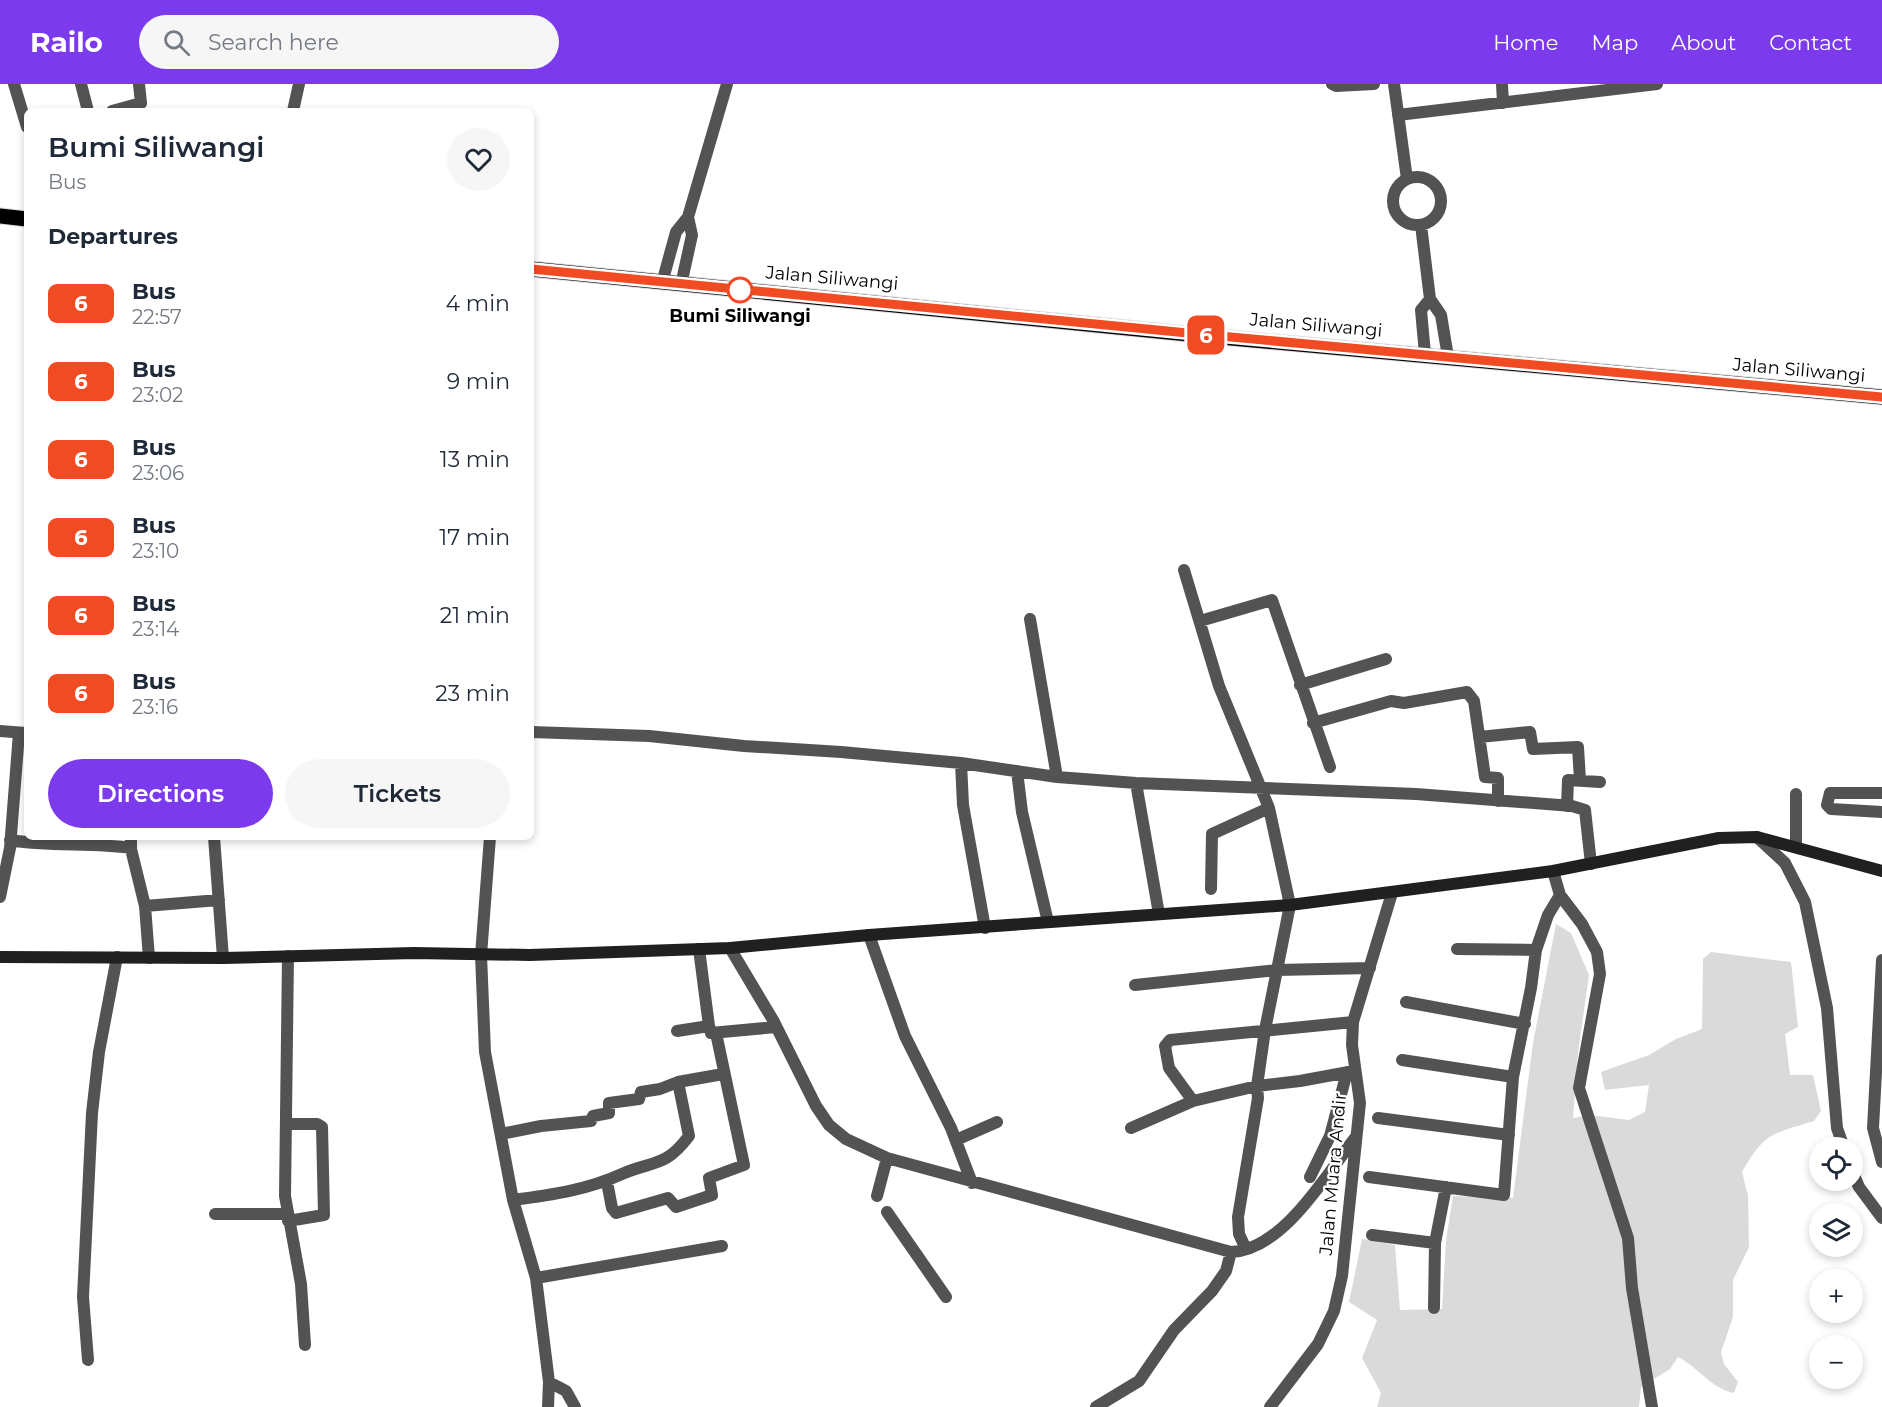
<!DOCTYPE html>
<html lang="en">
<head>
<meta charset="utf-8">
<style>
	body { margin:0; font-family:Montserrat,sans-serif; background:#f6f6f7; color:#1f2937; height:100vh; display:flex; flex-direction:column; font-size:22px; white-space:nowrap }
	* { box-sizing:border-box; margin:0 }
	p { font-size:20px; color:#747a83 }
	.icon { flex:none; width:33px; height:33px; fill:none; stroke:currentColor; stroke-width:2; stroke-linecap:round; stroke-linejoin:round }
	.map { position:relative; flex:1; overflow:hidden }
	.panel { position:absolute; left:24px; top:24px; width:510px; height:732px; display:flex; flex-direction:column; background:#fff; border-radius:9px; box-shadow:0 3px 9px #0003 }
	.panel>* { flex:none }
	.badge { padding:0 12px; border-radius:9px; font-size:21px; line-height:39px }
	.fabs { position:absolute; left:1809px; top:1053px; display:grid; gap:12px }
	.fabs a { display:grid; place-items:center; width:54px; height:54px; border-radius:50%; background:#fff; box-shadow:0 3px 9px #0003; font-size:30px }
	.map>.badge { position:absolute; translate:-50% -50%; box-shadow:0 0 0 3px #fff }
	h2 { padding:0 24px; font-size:22px; line-height:54px }
	.round { display:grid; place-items:center; flex:none; width:63px; height:63px; border-radius:32px; background:#f6f6f7 }
	.headline { display:flex; align-items:center; justify-content:space-between; height:102px; padding:0 24px }
	h1 { font-size:28px; font-weight:600; line-height:45px }
	.action { display:flex; gap:12px; margin-top:auto; padding:12px 24px }
	.action a { flex:1; height:69px; border-radius:36px; background:#7c3aed; color:#fff; font-size:24px; font-weight:600; line-height:69px; text-align:center }
	.action a+a { background:#f6f6f7; color:#1f2937 }
	ul { padding:0; list-style:none }
	li { display:flex; align-items:center; gap:18px; height:78px; padding:0 24px }
	li div { flex:1 }
	li b { display:block; font-size:22px }
	li em { font-style:normal }
	li .badge { min-width:66px; font-weight:700; text-align:center }
	header { display:flex; align-items:center; gap:36px; box-sizing:border-box; height:84px; padding:0 30px; background:#7c3aed; color:#fff }
	header strong { font-size:28px }
	nav { display:flex; gap:33px; margin-inline-start:auto; font-size:21px }
	.search { width:420px; height:54px; background:#f6f6f7; display:flex; align-items:center; gap:15px; box-sizing:border-box; padding:0 21px; border-radius:33px; color:#747a83; font-size:22px }
	.map>svg:first-child { display:block }
	.green { fill:#dadada }
	.lines { fill:none; stroke-linecap:round; stroke-linejoin:round }
	.primary-casing { stroke:#dbdbdb; stroke-width:17 }
	.minor { stroke:#535353; stroke-width:12 }
	.secondary { stroke:#202020; stroke-width:12 }
	.primary { stroke:#000; stroke-width:15 }
	.line-casing { stroke:#fff; stroke-width:14 }
	.line { stroke:#f04b23; stroke-width:9 }
	.stop-dot { fill:#fff; stroke:#f04b23; stroke-width:3 }
	.labels { text-anchor:middle; stroke-width:4.5; stroke-linejoin:round; paint-order:stroke }
	.street-label { font-size:18px; fill:#000; stroke:#fff }
	.stop-label { font-size:18px; font-weight:bold; fill:#000; stroke:#fff }
</style>
</head>
<body>
<header>
<strong>Railo</strong>
<div class="search"><svg class="icon" aria-label="search" viewBox="0 0 24 24"><circle cx="10" cy="10" r="6"/><path d="M15 15l6 6"/></svg>Search here</div>
<nav><a>Home</a><a>Map</a><a>About</a><a>Contact</a></nav>
</header>
<div class="map">
<svg width="1882" height="1323" viewBox="0 0 1882 1323">
	<rect width="100%" height="100%" fill="#fff"/>
	<path class="green" d="M 1556,840 L 1571,849 L 1589,891 L 1578,969 L 1573,1034 L 1591,1031 L 1629,1036 L 1645,1028 L 1649,1001 L 1605,1006 L 1601,988 L 1649,971 L 1676,955 L 1702,945 L 1703,875 L 1711,868 L 1791,878 L 1798,943 L 1785,950 L 1790,991 L 1813,991 L 1821,1027 L 1814,1037 C 1772,1050 1765,1048 1742,1088 L 1748,1112 L 1749,1163 L 1733,1196 L 1733,1233 L 1721,1268 L 1724,1280 L 1738,1298 L 1734,1309 C 1712,1305 1698,1283 1678,1273 L 1670,1285 L 1641,1303 L 1639,1323 L 1377,1323 L 1381,1309 L 1362,1274 L 1377,1236 L 1349,1218 L 1362,1155 L 1395,1161 L 1400,1226 L 1442,1225 L 1446,1156 L 1453,1112 L 1513,1114 L 1533,959 Z"/>
	<g class="lines">
		<g class="primary-casing">
			<path id="primary" d="M 0,132 L 27,135
				M 531,185 L 1198,251 L 1882,313"/>
		</g>
		<path class="minor" d="M 14,0 L 27,43
			M 81,0 L 88,27
			M 1332,0 L 1336,2 L 1374,0
			M 1394,0 L 1407,95
			M 1502,0 L 1503,19
			M 112,27 L 141,19 L 139,0
			M 293,27 L 299,0
			M 1398,31 L 1657,0
			M1393 117a24 24 0 1 1 48 0a24 24 0 1 1-48 0Z
			M 1421,141 L 1430,215 L 1441,231 L 1448,273
			M 662,199 L 676,148 L 688,133 L 727,0
			M 681,201 L 692,151 L 688,133
			M 1425,270 L 1421,226 L 1430,215
			M 1200,537 L 1272,516 L 1330,683
			M 1300,601 L 1386,575
			M 1313,639 L 1391,617 L 1404,619 L 1467,608 L 1474,617 L 1485,693 L 1498,694 L 1498,717
			M 0,647 L 26,649
			M 531,648 L 649,652 L 744,662 L 841,668 L 961,679 L 1057,693 L 1030,535
			M 1479,653 L 1530,648 L 1533,665 L 1578,663 L 1580,696
			M 961,679 L 963,721 L 985,844
			M 1017,687 L 1022,728 L 1048,838
			M 1057,693 L 1136,699 L 1416,710 L 1572,722 L 1585,726 L 1591,780
			M 1136,699 L 1159,830
			M 1882,709 L 1830,709 L 1827,721 L 1831,725 L 1882,728
			M 1567,722 L 1568,696 L 1600,698
			M 131,753 L 131,765 L 145,822
			M 214,753 L 223,874
			M 490,753 L 481,871 L 485,968 L 513,1116 L 536,1194 L 549,1298 L 548,1323
			M 1757,753 L 1785,779 L 1805,818 L 1827,924 L 1837,1044 L 1844,1064
			M 10,756 C 50,763 91,758 131,764
			M 1796,763 L 1796,710
			M 1553,787 L 1560,811 L 1582,840 L 1597,868 L 1600,890 L 1579,1004 L 1628,1154 L 1632,1204 L 1652,1323
			M 1211,805 L 1212,750 L 1269,724
			M 0,813 L 10,764 L 19,649
			M 869,851 L 905,952 L 951,1044 L 972,1099
			M 730,864 L 773,936 L 816,1022 L 829,1041 L 846,1055 L 887,1074 L 1231,1168 C 1283,1166 1326,1091 1355,1054
			M 699,865 L 709,942
			M 1457,865 L 1536,866
			M 288,872 L 285,1112 L 301,1200 L 305,1261
			M 149,874 L 145,822 L 219,816
			M 1882,876 L 1873,1044 L 1882,1078
			M 1135,901 L 1277,886 L 1370,884
			M 1406,918 L 1525,940
			M 677,947 L 709,942 L 711,949 L 776,943
			M 1402,976 L 1513,993
			M 1193,1017 L 1169,984 L 1165,962 L 1170,956 L 1353,938
			M 1378,1034 L 1509,1051
			M 286,1040 L 317,1040 L 322,1043 L 324,1131 L 288,1137
			M 1131,1044 L 1193,1017 L 1257,1002 L 1265,946 L 1290,821 L 1269,724 L 1219,602 L 1184,486
			M 501,1050 L 541,1042 L 591,1037 L 593,1032 L 609,1029 L 609,1019 L 639,1015 L 641,1008 L 660,1005 L 678,998
			M 956,1056 L 997,1038
			M 1852,1087 L 1859,1103 L 1882,1134
			M 1310,1093 L 1330,1052 L 1347,988
			M 1369,1093 L 1504,1111 L 1513,993 L 1531,904 L 1536,866 L 1548,831 L 1560,811
			M 607,1098 L 612,1124 L 616,1129 L 668,1114 L 676,1123 L 712,1111 L 709,1094 L 744,1081 L 716,949
			M 877,1112 L 887,1074
			M 513,1116 C 551,1111 587,1106 622,1090 C 653,1076 664,1085 689,1052 L 678,998 L 723,990
			M 887,1128 L 946,1213
			M 215,1130 L 287,1130
			M 1372,1151 L 1435,1159
			M 1246,1165 L 1239,1150 L 1238,1133 L 1258,1014 L 1257,1002 L 1300,997 L 1354,987
			M 536,1194 L 722,1162
			M 1434,1224 L 1435,1159 L 1446,1103
			M 88,1276 L 83,1213 L 92,1029 L 99,968 L 117,873
			M 549,1298 L 566,1307 L 575,1323
			M 1096,1323 L 1139,1297 L 1174,1246 L 1212,1207 L 1226,1187 L 1231,1168
			M 1270,1323 L 1318,1260 L 1334,1227 L 1342,1192 L 1360,1019 L 1352,961 L 1353,938 L 1392,809"/>
		<path class="secondary" d="M 0,873 L 223,874 L 414,869 L 530,871 L 730,864 L 869,851 L 1290,821 L 1553,787 L 1719,754 L 1757,753 L 1882,787"/>
		<use href="#primary" class="primary"/>
	</g>
	<g class="lines">
		<g class="line-casing">
			<path id="line" d="M 531,185 L 1198,250 L 1882,313"/>
		</g>
		<use href="#line" class="line"/>
	</g>
	<circle class="stop-dot" cx="740" cy="206" r="12"/>
	<g class="labels">
		<g class="street-label">
			<text transform="translate(832 194) rotate(5)" y="6">Jalan Siliwangi</text>
			<text transform="translate(1316 241) rotate(5)" y="6">Jalan Siliwangi</text>
			<text transform="translate(1799 286) rotate(5)" y="6">Jalan Siliwangi</text>
			<text transform="translate(1333 1090) rotate(-85)" y="6">Jalan Muara Andir</text>
		</g>
		<g class="stop-label">
			<text x="740" y="238">Bumi Siliwangi</text>
		</g>
	</g>
</svg>
<div class="fabs">
<a><svg class="icon" aria-label="locate" viewBox="0 0 24 24"><circle cx="12" cy="12" r="6"/><path d="M12 2v4M12 18v4M2 12h4M18 12h4"/></svg></a>
<a><svg class="icon" aria-label="layers" viewBox="0 0 24 24"><path d="M12 4l9 5-9 5-9-5zM3 14l9 5 9-5"/></svg></a>
<a>+</a>
<a>−</a>
</div>
<b class="badge" style="left:1206px;top:251px;background:#f04b23;color:#fff">6</b>
<section class="panel">
<div class="headline"><div><h1>Bumi Siliwangi</h1><p>Bus</p></div><a class="round"><svg class="icon" aria-label="heart" viewBox="0 0 24 24"><path d="M12 20l-8-8c-3-5 5-10 8-4 3-6 11-1 8 4z"/></svg></a></div>
<h2>Departures</h2>
<ul>
<li><span class="badge" style="background:#f04b23;color:#fff">6</span><div><b>Bus</b><p>22:57</p></div><em>4 min</em></li>
<li><span class="badge" style="background:#f04b23;color:#fff">6</span><div><b>Bus</b><p>23:02</p></div><em>9 min</em></li>
<li><span class="badge" style="background:#f04b23;color:#fff">6</span><div><b>Bus</b><p>23:06</p></div><em>13 min</em></li>
<li><span class="badge" style="background:#f04b23;color:#fff">6</span><div><b>Bus</b><p>23:10</p></div><em>17 min</em></li>
<li><span class="badge" style="background:#f04b23;color:#fff">6</span><div><b>Bus</b><p>23:14</p></div><em>21 min</em></li>
<li><span class="badge" style="background:#f04b23;color:#fff">6</span><div><b>Bus</b><p>23:16</p></div><em>23 min</em></li>
</ul>
<div class="action"><a>Directions</a><a>Tickets</a></div>
</section>
</div>
</body>
</html>
